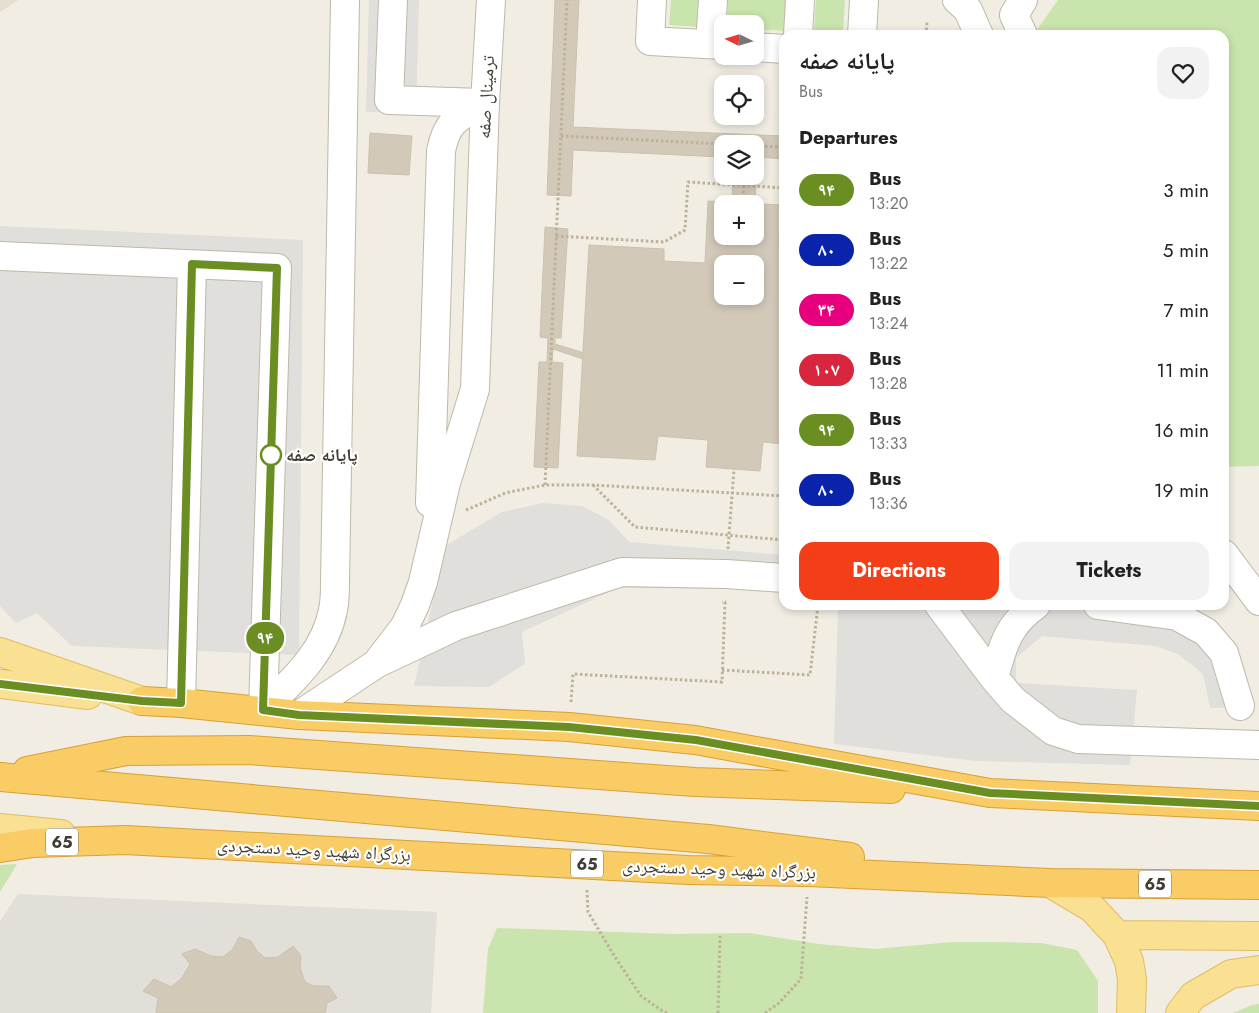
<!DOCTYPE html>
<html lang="en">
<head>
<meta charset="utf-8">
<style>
	body { margin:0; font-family:Jost,"Noto Naskh Arabic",sans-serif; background:#f2f2f2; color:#222; height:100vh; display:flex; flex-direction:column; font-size:19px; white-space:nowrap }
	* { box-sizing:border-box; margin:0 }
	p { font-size:16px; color:#767676 }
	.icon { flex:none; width:28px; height:28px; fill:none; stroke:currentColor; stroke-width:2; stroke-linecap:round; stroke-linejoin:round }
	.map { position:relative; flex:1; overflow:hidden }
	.panel { position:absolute; left:779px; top:30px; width:450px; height:580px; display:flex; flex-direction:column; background:#fff; border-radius:15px; box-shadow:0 2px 8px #0003 }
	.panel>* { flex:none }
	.badge { padding:0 10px; border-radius:16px; font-size:18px; line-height:32px }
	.needle { width:32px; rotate:275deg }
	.tools { position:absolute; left:714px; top:15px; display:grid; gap:10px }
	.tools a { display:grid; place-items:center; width:50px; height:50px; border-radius:10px; background:#fff; box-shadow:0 2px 8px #0003; font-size:25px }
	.map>.badge { position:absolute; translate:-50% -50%; box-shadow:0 0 0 2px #fff }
	h2 { padding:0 20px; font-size:19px; line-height:45px }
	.round { display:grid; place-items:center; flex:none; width:52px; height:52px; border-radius:15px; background:#f2f2f2 }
	.overview { display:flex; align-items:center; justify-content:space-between; height:85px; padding:0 20px }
	h1 { font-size:24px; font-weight:700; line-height:38px }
	.action { display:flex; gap:10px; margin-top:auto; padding:10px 20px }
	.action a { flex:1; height:58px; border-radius:15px; background:#f23f18; color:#fff; font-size:20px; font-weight:700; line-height:58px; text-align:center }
	.action a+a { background:#f2f2f2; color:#222 }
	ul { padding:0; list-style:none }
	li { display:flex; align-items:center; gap:15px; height:60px; padding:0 20px }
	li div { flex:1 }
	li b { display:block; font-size:19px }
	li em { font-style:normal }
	li .badge { min-width:55px; font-weight:700; text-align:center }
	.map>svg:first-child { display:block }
	.residential { fill:#e5dfd1 }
	.industrial { fill:#e2ded8 }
	.green { fill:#c9e4ac }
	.parking { fill:#e1dfdb }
	.building { fill:#d2c9b9; stroke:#ccc1ac; fill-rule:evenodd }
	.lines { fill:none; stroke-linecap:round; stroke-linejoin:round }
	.minor-casing { stroke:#bfb8a9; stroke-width:30 }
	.major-casing { stroke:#dfbd63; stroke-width:30 }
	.highway-casing { stroke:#d7a136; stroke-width:30 }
	.path { stroke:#bdb198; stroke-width:3; stroke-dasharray:2.5 2.5; stroke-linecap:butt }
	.minor { stroke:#fff; stroke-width:28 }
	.major { stroke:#fae092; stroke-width:28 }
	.highway { stroke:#f9cc66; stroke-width:28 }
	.line-casing { stroke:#fff; stroke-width:11 }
	.line { stroke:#6b8e23; stroke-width:8 }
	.stop-dot { fill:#fff; stroke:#6b8e23; stroke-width:2.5 }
	.labels { text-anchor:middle; stroke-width:4.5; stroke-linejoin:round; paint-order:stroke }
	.shield { fill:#fff; stroke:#7b7770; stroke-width:1 }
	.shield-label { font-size:16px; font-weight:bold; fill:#423d33 }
	.street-label { font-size:18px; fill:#423d33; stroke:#fff }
	.stop-label { font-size:18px; font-weight:bold; fill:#423d33; stroke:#fff; text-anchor:start }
</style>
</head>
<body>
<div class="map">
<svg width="1259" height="1013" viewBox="0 0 1259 1013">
	<rect width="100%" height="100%" fill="#f1ede3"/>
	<path class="residential" d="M 0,0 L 19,0 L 0,12 Z"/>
	<path class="industrial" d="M 18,894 L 437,912 L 431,1013 L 0,1013 L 0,921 Z"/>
	<path class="green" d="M 671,0 L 700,0 L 698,27 L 669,25 Z
		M 728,0 L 786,0 L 785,31 L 755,29 L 755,24 L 727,24 Z
		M 816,0 L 845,0 L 843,33 L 814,31 Z
		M 1058,0 L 1259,0 L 1259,466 L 1224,467 L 1224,35 L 1040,35 L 1036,31 Z
		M 17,864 L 0,892 L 0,865 Z
		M 497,928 L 674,934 L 749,933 L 819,944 L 875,949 L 953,942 L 997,942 L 1041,943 L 1077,950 L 1098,981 L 1098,1013 L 483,1013 L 488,949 Z
		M 1259,1004 L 1259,1013 L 1233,1013 L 1252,1005 Z"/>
	<path class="parking" d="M 369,0 L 419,0 L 416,113 L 366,112 Z
		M 0,226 L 303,240 L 299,655 L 72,646 L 37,613 L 16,623 L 0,606 Z
		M 543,503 L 582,506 L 609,520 L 629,542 L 784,555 L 784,589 L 618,588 L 522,632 L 525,664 L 489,687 L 414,686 L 445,546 L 502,512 Z
		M 832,605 L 1163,605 L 1233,651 L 1254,707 L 1210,708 L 1203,674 L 1178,654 L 1155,646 L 1042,636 L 1016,658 L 1016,683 L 1137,690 L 1130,765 L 976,761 L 834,744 L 838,609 Z"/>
	<path class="building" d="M 555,0 L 579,0 L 573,127 L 784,136 L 784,159 L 757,157 L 755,204 L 732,203 L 733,176 L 755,176 L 755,144 L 722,144 L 722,157 L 573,150 L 571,196 L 547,195 Z
		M 913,31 L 938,32 L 937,35 L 913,35 Z
		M 370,133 L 412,136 L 409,175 L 368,173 Z
		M 708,201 L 781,205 L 778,254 L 784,264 L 784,444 L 763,442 L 760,471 L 706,467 L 708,440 L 658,436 L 655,460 L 577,456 L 589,245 L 664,249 L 664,261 L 705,263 ZM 722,204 L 755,204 L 755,236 L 722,236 ZM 722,264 L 755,264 L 755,296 L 722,296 Z
		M 545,227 L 568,229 L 561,338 L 555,338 L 555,344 L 584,353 L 583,359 L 553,349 L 552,362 L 563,363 L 558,468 L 534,467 L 539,362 L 547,362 L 548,338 L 540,337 Z
		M 239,937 L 251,941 L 257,951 L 265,958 L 278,957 L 293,946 L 301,956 L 300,968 L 305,982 L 314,986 L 329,986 L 337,998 L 327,1003 L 325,1013 L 156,1013 L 158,998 L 143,991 L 154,979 L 171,987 L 182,978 L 190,964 L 182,954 L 195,949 L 211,956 L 223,957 L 233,949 Z"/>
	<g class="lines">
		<g class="minor-casing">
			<path id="minor" d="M 393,0 L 389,100 L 483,103
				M 652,0 L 650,41 L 722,45
				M 957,0 L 968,10 L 979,35
				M 798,35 L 800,0
				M 862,35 L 864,0
				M 1023,35 L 1014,15 L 1023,0
				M 710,44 L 713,0
				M 755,47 L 784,49
				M 0,256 L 277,268 L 263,710
				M 430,503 L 441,151 C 447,120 458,117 485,103
				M 1224,554 L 1259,601
				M 939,605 L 994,678 L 1013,700 L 1053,731 L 1078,739 L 1259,745
				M 1098,605 L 1177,616 L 1206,632 L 1224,653 L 1240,706
				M 380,662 L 456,626 L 622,572 L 726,574 L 784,578
				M 994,678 C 1003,645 1007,626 1036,605
				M 181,703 L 192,265
				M 263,710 C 292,681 325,653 333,610 C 335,601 335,592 335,583 L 345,0
				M 299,715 L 376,664 L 405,626 L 415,605 L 423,582 L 446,483 L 475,389 L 485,103 L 491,0"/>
		</g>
		<g class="major-casing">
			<path id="major" d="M 0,652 L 142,701
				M 0,684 L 88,695
				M 0,828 L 61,834
				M 1050,883 L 1092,908 L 1117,935 L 1129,961 L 1132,979 L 1131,1013
				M 1117,935 L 1259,936
				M 1180,1013 L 1193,996 L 1231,974 L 1259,970"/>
		</g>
		<g class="highway-casing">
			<path id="highway" d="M 142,701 L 181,703 L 299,715 L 569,727 L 695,740 L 990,793 L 1259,806
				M 27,771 L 126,751 L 249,750 L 695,782 L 891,789
				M 0,777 L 708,839 L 850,857
				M 0,848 L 33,843 L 125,840 L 688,870 L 809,872 L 1050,883 L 1259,885"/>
		</g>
		<path class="path" d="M 926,35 L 927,22
			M 561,136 L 722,144
			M 755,146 L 784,147
			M 743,203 L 744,176
			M 556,236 L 664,242 L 685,230 L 688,182 L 784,188
			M 545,485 L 567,0
			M 593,485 L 635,527 L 784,540
			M 466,510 L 505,493 L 545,485 L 593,485 L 784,496
			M 728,549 L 734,469
			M 722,670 L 810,675 L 818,605
			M 571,702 L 573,674 L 722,682 L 725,602 L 722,602
			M 587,890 L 588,912 L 615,957 L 641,996 L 664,1012 L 669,1013
			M 718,1013 L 720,936
			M 765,1013 L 779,1003 L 801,979 L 807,897"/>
		<use href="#minor" class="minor"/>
		<use href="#major" class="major"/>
		<use href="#highway" class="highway"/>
	</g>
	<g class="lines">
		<g class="line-casing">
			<path id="line" d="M 0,684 L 142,701 L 181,703 L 192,264 L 277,268 L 263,710 L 299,715 L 569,727 L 696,740 L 990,793 L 1259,806"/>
		</g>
		<use href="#line" class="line"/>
	</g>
	<circle class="stop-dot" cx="271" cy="455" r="10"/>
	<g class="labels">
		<g class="shield">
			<rect x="46" y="828.5" width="32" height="27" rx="4"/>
			<rect x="571" y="850.5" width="32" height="27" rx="4"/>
			<rect x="1139" y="870.5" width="32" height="27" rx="4"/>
		</g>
		<g class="shield-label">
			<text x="62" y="848">65</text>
			<text x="587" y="870">65</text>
			<text x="1155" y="890">65</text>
		</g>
		<g class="street-label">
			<text transform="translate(486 97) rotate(-87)" y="6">ترمینال صفه</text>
			<text transform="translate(314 850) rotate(3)" y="6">بزرگراه شهید وحید دستجردی</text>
			<text transform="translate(719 869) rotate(2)" y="6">بزرگراه شهید وحید دستجردی</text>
		</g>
		<g class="stop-label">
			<text x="286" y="461">پایانه صفه</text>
		</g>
	</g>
</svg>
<div class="tools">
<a><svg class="needle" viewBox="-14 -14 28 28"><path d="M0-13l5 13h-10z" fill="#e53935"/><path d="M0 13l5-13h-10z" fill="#767676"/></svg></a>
<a><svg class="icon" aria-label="locate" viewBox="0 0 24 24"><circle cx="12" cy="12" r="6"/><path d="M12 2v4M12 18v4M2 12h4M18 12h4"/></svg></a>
<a><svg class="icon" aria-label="layers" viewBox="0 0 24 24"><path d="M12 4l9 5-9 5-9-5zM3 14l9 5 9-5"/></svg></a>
<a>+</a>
<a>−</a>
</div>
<b class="badge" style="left:265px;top:638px;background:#6b8e23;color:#fff">۹۴</b>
<section class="panel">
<div class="overview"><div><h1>پایانه صفه</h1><p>Bus</p></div><a class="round"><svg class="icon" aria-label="heart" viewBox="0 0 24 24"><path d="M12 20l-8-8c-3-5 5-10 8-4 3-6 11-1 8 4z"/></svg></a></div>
<h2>Departures</h2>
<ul>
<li><span class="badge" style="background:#6b8e23;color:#fff">۹۴</span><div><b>Bus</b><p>13:20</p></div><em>3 min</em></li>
<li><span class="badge" style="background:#0924aa;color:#fff">۸۰</span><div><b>Bus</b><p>13:22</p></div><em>5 min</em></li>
<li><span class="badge" style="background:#e6007e;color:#fff">۳۴</span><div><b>Bus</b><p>13:24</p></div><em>7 min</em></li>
<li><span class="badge" style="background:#d7263d;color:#fff">۱۰۷</span><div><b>Bus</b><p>13:28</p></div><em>11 min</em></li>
<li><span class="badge" style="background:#6b8e23;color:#fff">۹۴</span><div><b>Bus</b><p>13:33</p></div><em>16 min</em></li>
<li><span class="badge" style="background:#0924aa;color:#fff">۸۰</span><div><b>Bus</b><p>13:36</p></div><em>19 min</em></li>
</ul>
<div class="action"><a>Directions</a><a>Tickets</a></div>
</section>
</div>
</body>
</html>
